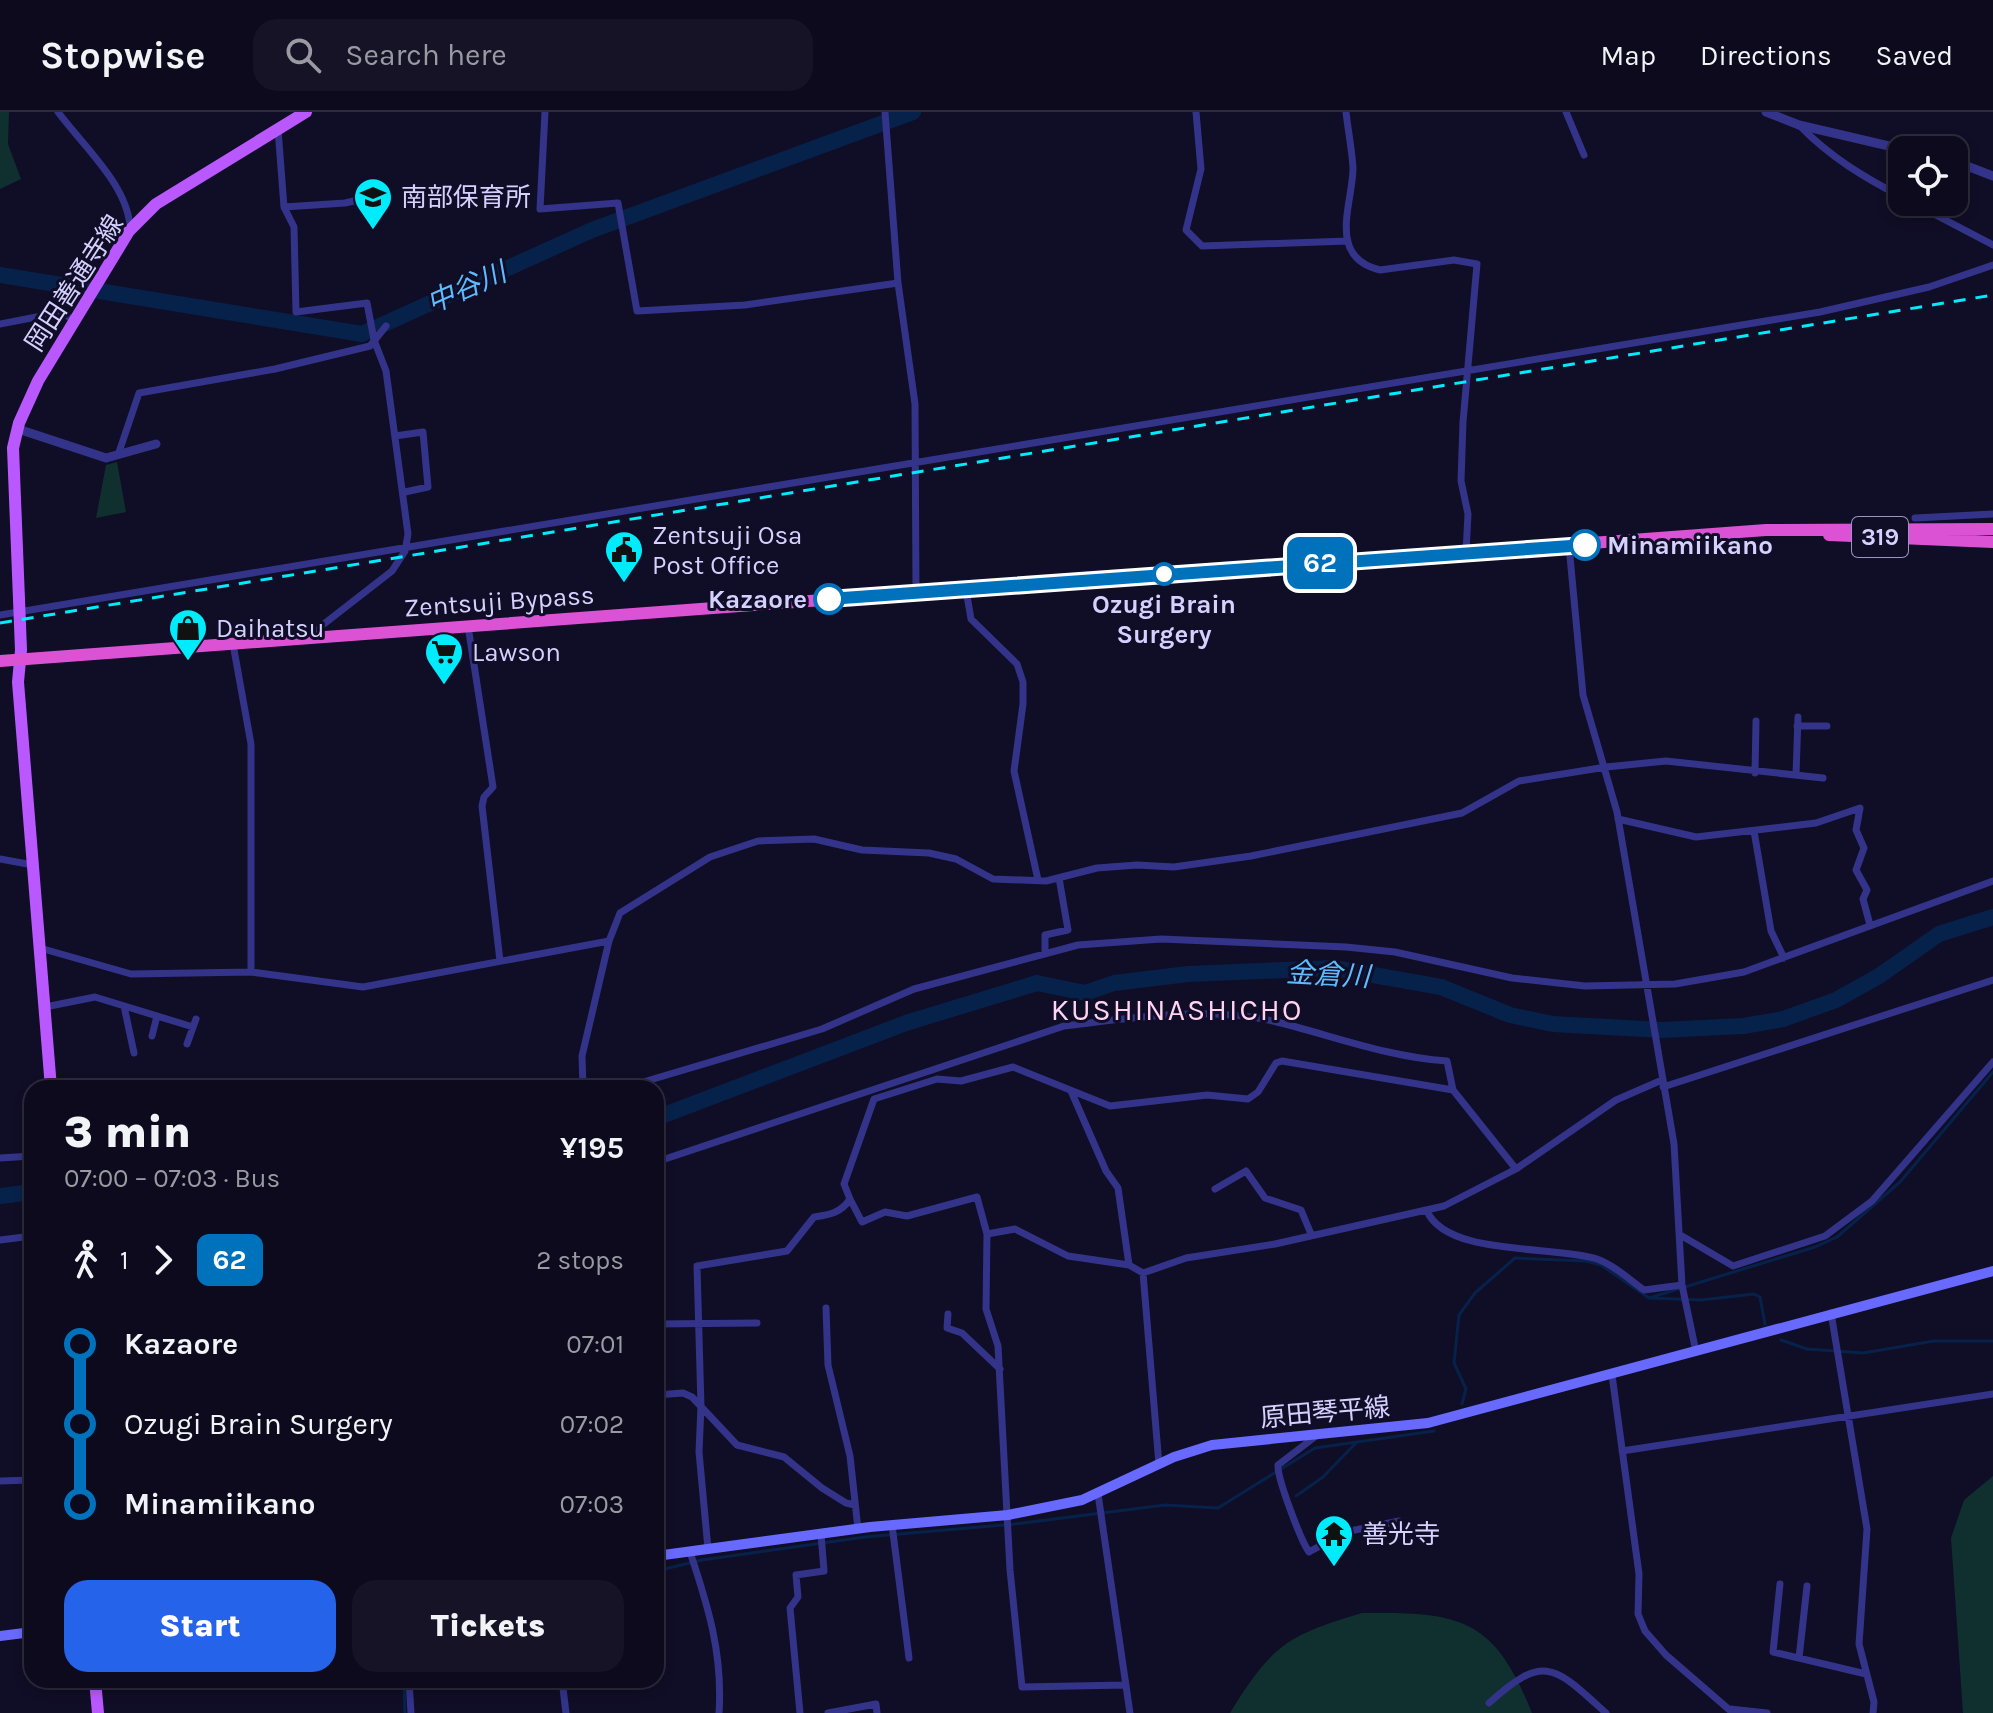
<!DOCTYPE html>
<html lang="en">
<head>
<meta charset="utf-8">
<style>
	body { margin:0; font-family:Karla,"Noto Sans JP",sans-serif; background:#151325; color:#f1f3f6; height:100vh; display:flex; flex-direction:column; font-size:30px; white-space:nowrap }
	* { box-sizing:border-box; margin:0 }
	p { font-size:26px; color:#9a9aa3 }
	.icon { flex:none; width:44px; height:44px; fill:none; stroke:currentColor; stroke-width:2; stroke-linecap:round; stroke-linejoin:round }
	.map { position:relative; flex:1; overflow:hidden }
	.sheet { position:absolute; left:24px; top:968px; width:640px; height:608px; display:flex; flex-direction:column; background:#0c0a1c; border-radius:24px; box-shadow:0 4px 12px #0003,0 0 0 2px #2c2b3b }
	.sheet>* { flex:none }
	.badge { padding:0 16px; border-radius:12px; font-size:28px; line-height:52px }
	.tools { position:absolute; left:1888px; top:24px; display:grid; gap:16px }
	.tools a { display:grid; place-items:center; width:80px; height:80px; border-radius:16px; background:#0c0a1c; box-shadow:0 4px 12px #0003,0 0 0 2px #2c2b3b; font-size:40px }
	.map>.badge { position:absolute; translate:-50% -50%; box-shadow:0 0 0 4px #fff }
	.legs { display:flex; align-items:center; gap:12px; height:88px; padding:0 40px; font-size:26px }
	.legs p { margin-inline-start:auto }
	.summary { display:flex; align-items:center; justify-content:space-between; height:136px; padding:0 40px }
	h1 { font-size:44px; font-weight:800; line-height:60px }
	.primary-button { display:flex; gap:16px; margin-top:auto; padding:16px 40px }
	.primary-button a { flex:1; height:92px; border-radius:24px; background:#2563eb; color:#fff; font-size:32px; font-weight:800; line-height:92px; text-align:center }
	.primary-button a+a { background:#151325; color:#f1f3f6 }
	ul { padding:0 40px; list-style:none }
	li { display:flex; align-items:center; gap:28px; height:80px; font-size:30px }
	li i { display:grid; place-items:center; width:12px; height:100%; margin:0 10px; background:currentColor }
	li i::after { content:''; width:20px; height:20px; margin:-10px; border:6px solid; border-radius:50%; background:#0c0a1c }
	li p { margin-inline-start:auto }
	li:first-child i { background:linear-gradient(#0000 50%,currentColor 0) }
	li:last-child i { background:linear-gradient(currentColor 50%,#0000 0) }
	header { display:flex; align-items:center; gap:48px; box-sizing:border-box; height:112px; padding:0 40px; background:#0c0a1c; border-bottom:2px solid #2c2b3b }
	header strong { font-size:38px }
	nav { display:flex; gap:44px; margin-inline-start:auto; font-size:28px }
	.search { width:560px; height:72px; background:#151325; display:flex; align-items:center; gap:20px; box-sizing:border-box; padding:0 28px; border-radius:24px; color:#9a9aa3; font-size:30px }
	.map>svg:first-child { display:block }
	.green { fill:#0f302e }
	.lines { fill:none; stroke-linecap:round; stroke-linejoin:round }
	.stream { stroke:#07224a; stroke-width:3 }
	.river { stroke:#07224a; stroke-width:16 }
	.minor { stroke:#333389; stroke-width:7 }
	.tertiary { stroke:#333389; stroke-width:9 }
	.secondary { stroke:#686aff; stroke-width:10 }
	.primary { stroke:#ba58ff; stroke-width:12 }
	.trunk { stroke:#dc52d4; stroke-width:12 }
	.rail { stroke:#00ecfc; stroke-width:3; stroke-dasharray:12 10; stroke-linecap:butt }
	.line-1-casing { stroke:#fff; stroke-width:18 }
	.line-1 { stroke:#0072bc; stroke-width:12 }
	.stop-1-dot { fill:#fff; stroke:#0072bc; stroke-width:4 }
	.labels { text-anchor:middle; stroke-width:6; stroke-linejoin:round; paint-order:stroke }
	.shield { fill:#100d26; stroke:#9a96be; stroke-width:2 }
	.shield-label { font-size:24px; font-weight:bold; fill:#d5d1ff }
	.poi-label { font-size:26px; fill:#d5d1ff; stroke:#100d26; text-anchor:start }
	.street-label { font-size:26px; fill:#d5d1ff; stroke:#100d26 }
	.stop-label { font-size:26px; font-weight:bold; fill:#d5d1ff; stroke:#100d26; text-anchor:start }
	.water-label { font-size:28px; font-style:italic; fill:#5fbbff; stroke:#100d26 }
	.quarter-label { font-size:30px; letter-spacing:2px; fill:#ffd3f1; stroke:#100d26 }
</style>
</head>
<body>
<header>
<strong>Stopwise</strong>
<div class="search"><svg class="icon" aria-label="search" viewBox="0 0 24 24"><circle cx="10" cy="10" r="6"/><path d="M15 15l6 6"/></svg>Search here</div>
<nav><a>Map</a><a>Directions</a><a>Saved</a></nav>
</header>
<div class="map">
<svg width="1993" height="1601" viewBox="0 0 1993 1601">
	<rect width="100%" height="100%" fill="#100d26"/>
	<path class="green" d="M 0,0 L 9,0 L 8,32 L 21,67 L 0,77 Z
		M 117,350 L 126,400 L 96,406 L 106,353 Z
		M 1993,1364 L 1993,1601 L 1963,1601 L 1951,1426 L 1964,1388 Z
		M 1362,1501 C 1458,1500 1494,1504 1532,1601 L 1230,1601 C 1271,1534 1287,1523 1362,1501 Z"/>
	<g class="lines">
		<path class="stream" d="M 1649,1186 L 1701,1188 L 1754,1182 L 1760,1185 L 1765,1212
			M 1781,1228 L 1807,1237 L 1863,1241 L 1934,1229 L 1993,1229
			M 1462,1292 L 1466,1277 L 1454,1251 L 1459,1203 L 1475,1181 L 1515,1146 L 1586,1149 L 1601,1153 L 1649,1186 L 1815,1135 L 1837,1125 L 1900,1070 L 1993,960
			M 1296,1384 L 1323,1365 L 1355,1332
			M 656,1459 L 702,1448 L 865,1425 L 1015,1412 L 1165,1393 L 1218,1396 L 1315,1336 L 1434,1319
			M 404,1568 L 405,1601"/>
		<path class="river" d="M 0,163 L 362,222 L 592,118 L 913,0
			M 656,1006 L 906,911 L 1037,871 L 1085,881 L 1114,871 L 1188,862 L 1334,856 L 1441,875 L 1510,903 L 1553,912 L 1662,918 L 1743,914 L 1783,907 L 1836,888 L 1879,864 L 1939,822 L 1993,805
			M 0,1084 L 32,1080"/>
		<path class="minor" d="M 58,0 C 83,34 130,75 130,118
			M 545,0 L 540,97 L 618,91 L 637,199 L 745,193 L 898,171
			M 885,0 L 898,171 L 915,292 L 916,481
			M 1196,0 L 1201,57 L 1186,118 L 1202,134 L 1348,129
			M 1346,0 C 1348,18 1352,38 1353,56 C 1353,91 1326,145 1380,158 L 1454,148 L 1477,152 L 1463,310 L 1461,369 L 1468,402 L 1466,440
			M 1566,0 L 1584,43
			M 1800,14 C 1830,45 1865,66 1902,85
			M 278,17 L 284,95 L 294,115 L 296,200 L 367,191 L 374,228 L 386,259 L 408,422 L 405,439 L 392,459 L 320,515 L 315,525
			M 1911,90 L 1993,133
			M 284,95 L 345,91 L 388,81
			M 0,212 L 62,200 L 74,209
			M 395,324 L 423,320 L 428,375 L 405,380
			M 118,343 L 139,281 L 275,257 L 370,234 L 386,214
			M 1915,406 L 1993,402
			M 1569,434 L 1583,583 L 1617,700 L 1674,1032 L 1682,1173 L 1696,1240
			M 966,478 L 971,507 L 1017,552 L 1023,570 L 1023,592 L 1014,659 L 1038,768
			M 0,503 L 1820,200 L 1929,175 L 1993,153
			M 468,514 L 493,675 L 484,685 L 482,694 L 500,849
			M 233,532 L 251,632 L 251,860
			M 1797,614 L 1827,614
			M 1755,661 L 1756,609
			M 1796,663 L 1798,605
			M 1618,707 L 1696,725 L 1816,711 L 1860,696 L 1856,718 L 1864,736 L 1856,758 L 1867,778 L 1863,787 L 1870,813
			M 1754,719 L 1771,819 L 1784,846
			M 0,747 L 33,753
			M 40,836 L 131,862 L 251,860 L 363,875 L 609,829
			M 1045,840 L 1045,823 L 1068,818 L 1059,766
			M 124,894 L 134,941
			M 45,895 L 95,885 L 193,915
			M 152,924 L 157,904
			M 187,932 L 196,907
			M 1663,975 L 1993,868
			M 583,976 L 582,944 L 609,829 L 620,801 L 710,745 L 758,729 L 814,727 L 862,738 L 929,741 L 956,747 L 993,767 L 1046,769 L 1097,756 L 1137,753 L 1174,755 L 1251,744 L 1462,701 L 1519,669 L 1606,655 L 1666,649 L 1823,666
			M 623,976 L 822,917 L 914,877 L 1078,833 L 1161,827 L 1346,835 L 1395,840 L 1512,866 L 1585,874 L 1675,872 L 1744,860 L 1993,769
			M 1071,979 L 1106,1059 L 1118,1076 L 1129,1153
			M 0,1046 L 32,1044
			M 656,1050 L 1064,914 C 1131,906 1206,894 1273,909 C 1331,923 1387,945 1447,949 L 1453,978
			M 1215,1077 L 1246,1059 L 1265,1086 L 1301,1098 L 1311,1122
			M 850,1087 L 862,1110 L 885,1100 L 907,1104 L 977,1085 L 987,1122
			M 1427,1099 C 1447,1145 1556,1133 1597,1147 C 1614,1153 1630,1168 1644,1178 L 1682,1173
			M 1682,1124 L 1733,1154 L 1825,1124 L 1872,1089 L 1993,950
			M 0,1128 L 32,1124
			M 1143,1161 L 1186,1146 L 1275,1132 L 1444,1094 L 1516,1057 L 1616,988 L 1662,968
			M 1143,1161 L 1159,1353
			M 826,1196 L 828,1253 L 850,1344 L 858,1417
			M 1831,1201 L 1867,1417 L 1859,1532 L 1874,1590 L 1873,1601
			M 948,1202 L 947,1216 L 962,1221 L 1000,1257
			M 656,1212 L 757,1211
			M 1612,1263 L 1639,1462 L 1638,1502 L 1645,1519 L 1666,1543 L 1733,1601
			M 656,1283 L 683,1281 L 692,1285 L 737,1333 L 784,1345 L 822,1376 L 846,1391 L 855,1393
			M 1316,1324 L 1278,1353 C 1277,1366 1301,1429 1309,1440 L 1345,1420 L 1399,1409
			M 1622,1339 L 1993,1282
			M 0,1369 L 32,1368
			M 1098,1382 L 1130,1601
			M 892,1413 L 909,1546
			M 708,1437 L 699,1340 L 701,1294 L 697,1154 L 787,1139 L 814,1105 C 829,1103 841,1101 850,1087 L 844,1072 L 874,987 L 937,967 L 961,969 L 1013,955 L 1110,994 L 1207,983 L 1248,987 L 1258,980 L 1276,951 L 1282,949 L 1453,978 L 1516,1057
			M 690,1440 C 708,1494 723,1542 719,1601
			M 1780,1472 L 1773,1540 L 1866,1562
			M 1799,1546 L 1807,1474
			M 409,1568 L 411,1601
			M 562,1568 L 566,1601
			M 1125,1573 L 1022,1575 L 1010,1458 L 998,1234 L 986,1197 L 987,1122 L 1015,1117 L 1068,1144 L 1129,1153 L 1143,1161
			M 1489,1591 C 1545,1540 1555,1555 1606,1601
			M 1730,1597 L 1767,1601
			M 800,1601 L 790,1496 L 798,1485 L 796,1463 L 824,1459 L 821,1422
			M 828,1601 L 876,1592 L 877,1601"/>
		<path class="tertiary" d="M 1766,0 L 1799,13 L 1906,38
			M 1954,49 L 1993,64
			M 18,317 L 106,346 L 156,332"/>
		<path class="secondary" d="M 656,1444 L 870,1415 L 1008,1403 L 1082,1388 L 1174,1345 L 1212,1333 L 1428,1311 L 1993,1159
			M 0,1524 L 32,1520"/>
		<path class="primary" d="M 51,976 L 18,570 L 21,538 L 13,336 L 19,311 L 38,269 L 129,119 L 156,92 L 306,0
			M 95,1568 L 98,1601"/>
		<path class="trunk" d="M 1829,423 L 1993,430
			M 0,549 L 1766,418 L 1993,417"/>
		<path class="rail" d="M 0,511 L 1993,183"/>
	</g>
	<g class="lines">
		<g class="line-1-casing">
			<path id="line-1" d="M 829,487 L 1585,433"/>
		</g>
		<use href="#line-1" class="line-1"/>
	</g>
	<defs>
		<g id="school-pin" transform="scale(2)"><path d="M0 17L-7.5 6A9.5 9.5 0 1 1 7.5 6Z" fill="#00ecfc" stroke="#100d26"/><path d="M0-5L7-2L0 1L-7-2ZM-4 1L0 2.5L4 1V4Q0 6-4 4Z" fill="#111"/></g>
		<g id="civic-pin" transform="scale(2)"><path d="M0 17L-7.5 6A9.5 9.5 0 1 1 7.5 6Z" fill="#00ecfc" stroke="#100d26"/><path d="M-.6-6.5H3V-4.5H.6V-3L4-1V1h2V6H-6V1h2V-1L-.6-3ZM-1.2 2.5V6h2.4V2.5Z" fill="#111"/></g>
		<g id="shop-pin" transform="scale(2)"><path d="M0 17L-7.5 6A9.5 9.5 0 1 1 7.5 6Z" fill="#00ecfc" stroke="#100d26"/><path d="M-5-2.5h2.3a2.7 3.5 0 0 1 5.4 0H5L5.5 6h-11ZM-1.5-2.5h3a1.5 2.3 0 0 0-3 0Z" fill="#111"/></g>
		<g id="supermarket-pin" transform="scale(2)"><path d="M0 17L-7.5 6A9.5 9.5 0 1 1 7.5 6Z" fill="#00ecfc" stroke="#100d26"/><path d="M-6-5.5h2.5l.6 2H6L4.5 2H-2.5L-4.4-4H-6ZM-1.5 3.2a1.3 1.3 0 1 0 .1 0ZM3 3.2a1.3 1.3 0 1 0 .1 0Z" fill="#111"/></g>
		<g id="temple-pin" transform="scale(2)"><path d="M0 17L-7.5 6A9.5 9.5 0 1 1 7.5 6Z" fill="#00ecfc" stroke="#100d26"/><path d="M0-6L5-2H3V0L6.5 2.5H4V6H1.5V3h-3V6H-4V2.5H-6.5L-3 0V-2H-5Z" fill="#111"/></g>
	</defs>
	<g fill-rule="evenodd">
		<use href="#school-pin" x="373" y="85"/>
		<use href="#civic-pin" x="624" y="438"/>
		<use href="#shop-pin" x="188" y="516"/>
		<use href="#supermarket-pin" x="444" y="540"/>
		<use href="#temple-pin" x="1334" y="1422"/>
	</g>
	<g class="stop-1-dot">
		<circle cx="1585" cy="433" r="14"/>
		<circle cx="1164" cy="462" r="10"/>
		<circle cx="829" cy="487" r="14"/>
	</g>
	<g class="labels">
		<rect class="shield" x="1852" y="405" width="56" height="40" rx="6"/>
		<g class="shield-label">
			<text x="1880" y="433">319</text>
		</g>
		<g class="poi-label">
			<text x="401" y="94">南部保育所</text>
			<text x="652" y="432">Zentsuji Osa<tspan x="652" dy="30">Post Office</tspan></text>
			<text x="216" y="525">Daihatsu</text>
			<text x="472" y="549">Lawson</text>
			<text x="1362" y="1431">善光寺</text>
		</g>
		<g class="street-label">
			<text transform="translate(74 171) rotate(-57)" y="9">岡田善通寺線</text>
			<text transform="translate(499 489) rotate(-4)" y="9">Zentsuji Bypass</text>
			<text transform="translate(1325 1300) rotate(-5)" y="9">原田琴平線</text>
		</g>
		<g class="stop-label">
			<text x="1607" y="442">Minamiikano</text>
			<text x="807" y="496" text-anchor="end">Kazaore</text>
			<text x="1164" y="501" text-anchor="middle">Ozugi Brain<tspan x="1164" dy="30">Surgery</tspan></text>
		</g>
		<g class="water-label">
			<text transform="translate(466 175) rotate(-24)" y="10">中谷川</text>
			<text transform="translate(1328 862) rotate(3)" y="10">金倉川</text>
		</g>
		<g class="quarter-label">
			<text x="1177" y="908">KUSHINASHICHO</text>
		</g>
	</g>
</svg>
<div class="tools">
<a><svg class="icon" aria-label="locate" viewBox="0 0 24 24"><circle cx="12" cy="12" r="6"/><path d="M12 2v4M12 18v4M2 12h4M18 12h4"/></svg></a>
</div>
<b class="badge" style="left:1320px;top:451px;background:#0072bc;color:#fff">62</b>
<section class="sheet">
<div class="summary"><div><h1>3 min</h1><p>07:00 – 07:03 · Bus</p></div><b>¥195</b></div>
<div class="legs"><svg class="icon" aria-label="walk" viewBox="0 0 24 24"><circle cx="13" cy="4" r="2"/><path d="M13 8l-2 6 4 7M11 14l-3 7M7 12l3-4h3l4 4"/></svg>1<svg class="icon" aria-label="forward" viewBox="0 0 24 24"><path d="M9 5l7 7-7 7"/></svg><b class="badge" style="background:#0072bc;color:#fff">62</b><p>2 stops</p></div>
<ul>
<li><i style="color:#0072bc"></i><b>Kazaore</b><p>07:01</p></li>
<li><i style="color:#0072bc"></i><span>Ozugi Brain Surgery</span><p>07:02</p></li>
<li><i style="color:#0072bc"></i><b>Minamiikano</b><p>07:03</p></li>
</ul>
<div class="primary-button"><a>Start</a><a>Tickets</a></div>
</section>
</div>
</body>
</html>
